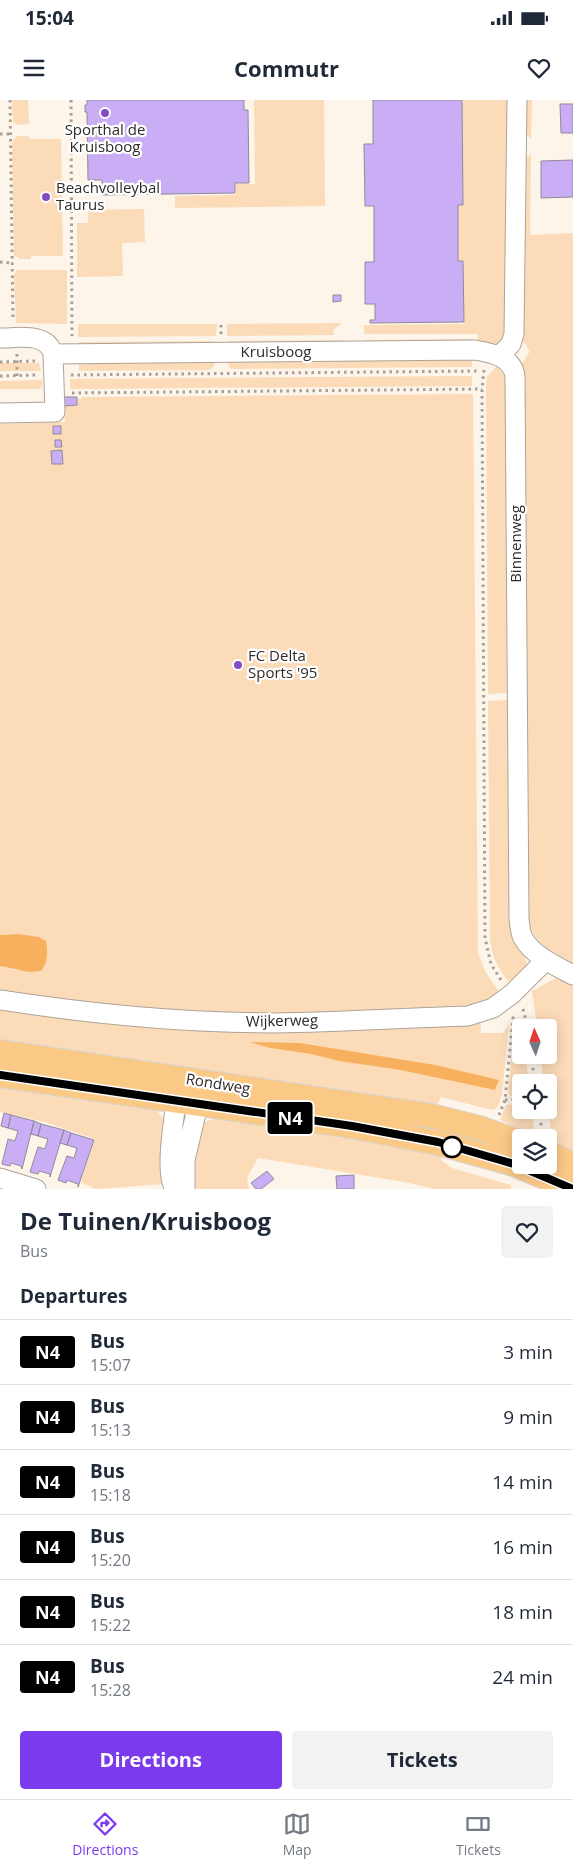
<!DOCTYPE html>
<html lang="en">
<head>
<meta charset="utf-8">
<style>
	body { margin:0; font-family:"Open Sans",sans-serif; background:#f2f2f3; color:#1f2937; height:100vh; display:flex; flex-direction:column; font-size:19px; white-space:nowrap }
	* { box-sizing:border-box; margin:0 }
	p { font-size:16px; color:#747a83 }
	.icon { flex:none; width:28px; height:28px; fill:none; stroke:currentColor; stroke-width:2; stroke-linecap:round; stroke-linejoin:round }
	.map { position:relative; height:1089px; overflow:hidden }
	.drawer { display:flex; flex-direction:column; background:#fff; flex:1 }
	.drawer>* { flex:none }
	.badge { padding:0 10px; border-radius:4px; font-size:18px; line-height:32px }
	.needle { width:32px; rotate:357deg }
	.fabs { position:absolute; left:512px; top:919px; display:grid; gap:10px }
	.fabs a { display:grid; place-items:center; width:45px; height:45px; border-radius:5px; background:#fff; box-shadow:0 2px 12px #0003; font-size:25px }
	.map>.badge { position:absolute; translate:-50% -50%; box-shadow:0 0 0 2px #fff }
	h2 { padding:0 20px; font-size:19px; line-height:45px }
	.round { display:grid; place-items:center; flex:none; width:52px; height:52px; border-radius:5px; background:#f2f2f3 }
	.head { display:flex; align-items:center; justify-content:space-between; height:85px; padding:0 20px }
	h1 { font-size:24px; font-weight:700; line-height:38px }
	.primary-button { display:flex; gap:10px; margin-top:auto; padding:10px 20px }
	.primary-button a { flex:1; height:58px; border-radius:5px; background:#7c3aed; color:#fff; font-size:20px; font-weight:700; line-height:58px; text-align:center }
	.primary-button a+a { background:#f2f2f3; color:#1f2937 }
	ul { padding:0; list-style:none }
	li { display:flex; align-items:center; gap:15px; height:65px; padding:0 20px; border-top:1px solid #e0e1e3 }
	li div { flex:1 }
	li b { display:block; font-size:19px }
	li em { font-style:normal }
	li .badge { min-width:55px; font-weight:700; text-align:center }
	.status { display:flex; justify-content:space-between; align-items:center; height:35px; padding:0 25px; background:#fff; direction:ltr }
	.status svg { height:14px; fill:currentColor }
	header { display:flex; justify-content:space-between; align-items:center; height:65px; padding:0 20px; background:#fff; font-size:22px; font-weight:700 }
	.menu { display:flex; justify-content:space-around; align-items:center; height:70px; border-top:1px solid #e0e1e3; background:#fff; font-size:14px; color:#747a83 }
	.menu a { display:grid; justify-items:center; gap:2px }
	.menu .selected { color:#7c3aed }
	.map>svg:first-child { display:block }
	.green { fill:#fcdbb8; fill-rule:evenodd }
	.water { fill:#f7b05e }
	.building { fill:#caaef5; stroke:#8f8a98 }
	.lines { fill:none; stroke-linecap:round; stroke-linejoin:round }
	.minor-casing { stroke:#aea398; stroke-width:21 }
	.major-casing { stroke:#d5d5d4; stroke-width:26 }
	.path { stroke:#a7a099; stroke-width:3; stroke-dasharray:2.5 4; stroke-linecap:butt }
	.minor { stroke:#fff; stroke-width:19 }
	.major { stroke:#fbc986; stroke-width:24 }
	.line-casing { stroke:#fff; stroke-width:11 }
	.line { stroke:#000; stroke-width:8 }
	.poi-dot { fill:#834cc3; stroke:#fff; stroke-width:2 }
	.stop-dot { fill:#fff; stroke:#000; stroke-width:2.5 }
	.labels { text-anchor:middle; stroke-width:4.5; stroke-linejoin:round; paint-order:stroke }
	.poi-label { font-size:15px; fill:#2f2b27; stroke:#fff; text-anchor:start }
	.street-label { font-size:15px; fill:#2f2b27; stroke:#fff }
</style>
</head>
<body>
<div class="status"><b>15:04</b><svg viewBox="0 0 49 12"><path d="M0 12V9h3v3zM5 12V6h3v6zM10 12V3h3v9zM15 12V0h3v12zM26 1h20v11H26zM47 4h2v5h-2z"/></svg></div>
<header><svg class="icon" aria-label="menu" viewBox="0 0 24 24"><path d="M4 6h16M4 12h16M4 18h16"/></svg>Commutr<svg class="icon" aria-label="heart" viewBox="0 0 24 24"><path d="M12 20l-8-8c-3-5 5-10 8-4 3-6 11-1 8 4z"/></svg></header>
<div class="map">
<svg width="573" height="1089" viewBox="0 0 573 1089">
	<rect width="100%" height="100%" fill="#fdf4ea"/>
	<path class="green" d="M 12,0 L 28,0 L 29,24 L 17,25 L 13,22 Z
		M 254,0 L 324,0 L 325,106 L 175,108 L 175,96 L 236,95 L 236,84 L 255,84 Z
		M 462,0 L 510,0 L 509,234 L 503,244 L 478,243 L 477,234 L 364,234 L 364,225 L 464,224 L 463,162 L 458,161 L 458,105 Z
		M 520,0 L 532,0 L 531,39 L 520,28 Z
		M 17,36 L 29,36 L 29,39 L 61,39 L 63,156 L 31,156 L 31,159 L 20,159 L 14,155 L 12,43 Z
		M 531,54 L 530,135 L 573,133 L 573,866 C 559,859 534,841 529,825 C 527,816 527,806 526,797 L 521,265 L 530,251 L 519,236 L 520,64 Z
		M 144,109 L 145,142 L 122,143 L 123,176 L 77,177 L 77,123 L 88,123 L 88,110 Z
		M 17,170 L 67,170 L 67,224 L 16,223 L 14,174 Z
		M 342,223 L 333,230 L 334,235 L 227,236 L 227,224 Z
		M 78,224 L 217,224 L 216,236 L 78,237 Z
		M 472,239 L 472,243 L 364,244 L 364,240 Z
		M 342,240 L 342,244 L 228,245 L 228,241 Z
		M 214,241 L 215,245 L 79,246 L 79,242 Z
		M 472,258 L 472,267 L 232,269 L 229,267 L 228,260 Z
		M 215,260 L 214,266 L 210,270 L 79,271 L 79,262 Z
		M 0,263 L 39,263 L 41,271 L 0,271 Z
		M 497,266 L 503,272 L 506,282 L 507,593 L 488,594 L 486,287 L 487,277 Z
		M 469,276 L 472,277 L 472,286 L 70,289 L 70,279 Z
		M 42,280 L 42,287 L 39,289 L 0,289 L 0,281 Z
		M 473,294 L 478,853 L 486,873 L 502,896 L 465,911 L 213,915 L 0,894 L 0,866 L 16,870 L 44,868 L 47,852 L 18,834 L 0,835 L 0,324 L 65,322 L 65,299 L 81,299 L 82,297 Z
		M 507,600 L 512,837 C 517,849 526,854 528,867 L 512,885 C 499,872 491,856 490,837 L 488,601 Z
		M 558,877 L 573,886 L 573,1056 L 553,1048 L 548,1010 L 549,982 L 544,982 L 540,955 L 549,955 L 549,928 L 537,927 L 532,891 Z
		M 0,905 L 54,913 L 480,920 L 481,933 L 503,933 L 509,924 L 502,994 L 498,1007 L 492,1010 L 441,997 L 438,1004 L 351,999 L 0,948 ZM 252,943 L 300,943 L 499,980 L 495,990 L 400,970 L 339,961 L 311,954 L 270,948 Z
		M 518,920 L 520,920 L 521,955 L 525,955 L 529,982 L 521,982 L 521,995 L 511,996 L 508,993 L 515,922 Z
		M 0,982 L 154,1006 L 164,1020 L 165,1084 L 95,1089 L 81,1082 L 95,1039 L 45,1022 L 0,1012 Z
		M 521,1003 L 521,1010 L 532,1010 L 535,1037 L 500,1020 L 506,1005 Z
		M 222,1016 L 396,1040 L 443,1057 L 441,1060 L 452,1068 L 511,1085 L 511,1089 L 433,1089 L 410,1083 L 258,1058 L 247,1078 L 249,1089 L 193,1089 L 191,1084 L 199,1028 L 205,1022 Z"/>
	<path class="water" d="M 18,834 L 39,837 L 46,841 C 48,851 48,863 41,871 L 29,872 L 0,866 L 0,835 Z
		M 249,942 L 300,943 L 435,965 L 499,980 L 495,990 L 400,970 L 339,961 L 311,954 L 270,948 Z"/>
	<path class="building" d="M 87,0 L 244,0 L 244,10 L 248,10 L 249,83 L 235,83 L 235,93 L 102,95 L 102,80 L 88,80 L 87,12 L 85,12 L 85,5 L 87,5 Z
		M 373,0 L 462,0 L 463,105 L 458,105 L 458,161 L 463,161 L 464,222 L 370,223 L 370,220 L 375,220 L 375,204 L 365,204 L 365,162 L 374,162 L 374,106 L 365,106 L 364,44 L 373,44 Z
		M 560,4 L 573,4 L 573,33 L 561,33 Z
		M 573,60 L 573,97 L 541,98 L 541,61 Z
		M 333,195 L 341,195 L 341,201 L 333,202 Z
		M 64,297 L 77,297 L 77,305 L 64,306 Z
		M 53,326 L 61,326 L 61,334 L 53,334 Z
		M 55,340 L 61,340 L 62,347 L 55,347 Z
		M 62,350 L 63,364 L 52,364 L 51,351 Z
		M 4,1013 L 11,1015 L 8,1028 L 1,1026 Z
		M 11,1015 L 34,1021 L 22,1069 L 21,1066 L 11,1063 L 10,1066 L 2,1064 L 8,1039 L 15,1041 L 18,1031 L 8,1028 Z
		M 34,1021 L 41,1024 L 38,1036 L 31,1034 Z
		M 41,1024 L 64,1030 L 50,1077 L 50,1074 L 39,1071 L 38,1074 L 30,1072 L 38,1047 L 45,1049 L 48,1039 L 38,1036 Z
		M 64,1030 L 71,1033 L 67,1045 L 60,1043 Z
		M 71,1033 L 94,1040 L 78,1087 L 78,1084 L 67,1080 L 66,1083 L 58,1080 L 67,1056 L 74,1058 L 77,1048 L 67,1045 Z
		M 267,1071 L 274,1079 L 261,1089 L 256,1089 L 251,1083 Z
		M 354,1075 L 354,1089 L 337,1089 L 336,1076 Z"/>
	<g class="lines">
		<g class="minor-casing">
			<path id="minor" d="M 0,238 C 19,238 47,232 53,254 L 55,312 L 0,313
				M 53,254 L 475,250 C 492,253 514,257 515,278 L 519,819 C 520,825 520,833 523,838 C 533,856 556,866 573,875
				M 499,256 L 511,244 L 514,234 L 517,0
				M 0,900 C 91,914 183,923 275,923 C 339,922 404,918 468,916 L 493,908 L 512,894 L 546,860
				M 0,1078 L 36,1089
				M 175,1089 C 163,1074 176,1008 178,987
				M 185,1089 L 185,1060 L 201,992"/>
		</g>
		<g class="major-casing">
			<path id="major" d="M 0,952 L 432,1016 L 479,1028 L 521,1043
				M 0,975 L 352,1026 L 438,1043 L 514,1064 L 573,1089
				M 549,1054 L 573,1064"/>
		</g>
		<path class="path" d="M 10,0 L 13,221
			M 71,0 L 72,236
			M 0,34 L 11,34
			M 0,162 L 12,163
			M 221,225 L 221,235
			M 17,254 L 17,276
			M 0,262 L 35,261
			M 484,270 L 482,289 L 485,838 L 491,864 L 501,880
			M 71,275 L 477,271
			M 0,276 L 37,275
			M 72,293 L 482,289
			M 523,909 L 528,928
			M 531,955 L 535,982
			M 505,1000 L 521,999
			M 539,1010 L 542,1031
			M 499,1015 L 505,1000 L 513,918 L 515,916"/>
		<use href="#minor" class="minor"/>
		<use href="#major" class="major"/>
	</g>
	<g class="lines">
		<g class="line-casing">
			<path id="line" d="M 0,975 L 352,1026 L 438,1042 L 514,1064 L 573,1089"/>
		</g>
		<use href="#line" class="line"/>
	</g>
	<g class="poi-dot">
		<circle cx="105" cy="13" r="5"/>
		<circle cx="46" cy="97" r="5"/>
		<circle cx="238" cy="565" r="5"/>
	</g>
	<circle class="stop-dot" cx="452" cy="1047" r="10"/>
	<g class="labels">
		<g class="poi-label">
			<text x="105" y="35" text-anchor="middle">Sporthal de<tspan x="105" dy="17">Kruisboog</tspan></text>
			<text x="56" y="93">Beachvolleybal<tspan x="56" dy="17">Taurus</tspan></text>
			<text x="248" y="561">FC Delta<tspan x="248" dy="17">Sports '95</tspan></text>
		</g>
		<g class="street-label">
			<text x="276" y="257">Kruisboog</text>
			<text transform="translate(516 444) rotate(-90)" y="5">Binnenweg</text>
			<text transform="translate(282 921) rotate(-1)" y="5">Wijkerweg</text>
			<text transform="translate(218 984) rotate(9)" y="5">Rondweg</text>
		</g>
	</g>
</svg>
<div class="fabs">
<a><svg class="needle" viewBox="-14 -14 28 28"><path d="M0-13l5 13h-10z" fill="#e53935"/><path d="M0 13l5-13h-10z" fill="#747a83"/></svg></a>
<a><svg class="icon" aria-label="locate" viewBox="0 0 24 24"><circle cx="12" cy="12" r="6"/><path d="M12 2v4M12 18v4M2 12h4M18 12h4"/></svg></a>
<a><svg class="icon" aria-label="layers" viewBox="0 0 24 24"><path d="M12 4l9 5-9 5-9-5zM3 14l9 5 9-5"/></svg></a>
</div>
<b class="badge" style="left:290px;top:1018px;background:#000;color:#fff">N4</b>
</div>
<section class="drawer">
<div class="head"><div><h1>De Tuinen/Kruisboog</h1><p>Bus</p></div><a class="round"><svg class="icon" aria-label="heart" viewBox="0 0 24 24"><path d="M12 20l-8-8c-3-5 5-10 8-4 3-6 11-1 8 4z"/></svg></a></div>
<h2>Departures</h2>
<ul>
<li><span class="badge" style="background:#000;color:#fff">N4</span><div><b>Bus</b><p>15:07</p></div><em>3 min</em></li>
<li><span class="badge" style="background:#000;color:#fff">N4</span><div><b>Bus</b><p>15:13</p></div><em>9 min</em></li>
<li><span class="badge" style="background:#000;color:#fff">N4</span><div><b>Bus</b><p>15:18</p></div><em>14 min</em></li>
<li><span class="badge" style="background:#000;color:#fff">N4</span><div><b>Bus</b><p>15:20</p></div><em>16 min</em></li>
<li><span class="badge" style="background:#000;color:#fff">N4</span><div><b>Bus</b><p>15:22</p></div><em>18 min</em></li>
<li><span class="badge" style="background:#000;color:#fff">N4</span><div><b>Bus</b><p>15:28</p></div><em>24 min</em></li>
</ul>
<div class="primary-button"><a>Directions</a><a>Tickets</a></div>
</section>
<nav class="menu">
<a class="selected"><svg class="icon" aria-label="directions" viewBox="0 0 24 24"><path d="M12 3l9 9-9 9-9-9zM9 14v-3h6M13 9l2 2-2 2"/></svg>Directions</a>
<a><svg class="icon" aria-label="map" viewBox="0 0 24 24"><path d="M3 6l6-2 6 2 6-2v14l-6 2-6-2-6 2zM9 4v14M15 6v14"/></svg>Map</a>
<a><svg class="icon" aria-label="tickets" viewBox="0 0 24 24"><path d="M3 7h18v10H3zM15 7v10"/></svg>Tickets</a>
</nav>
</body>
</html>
